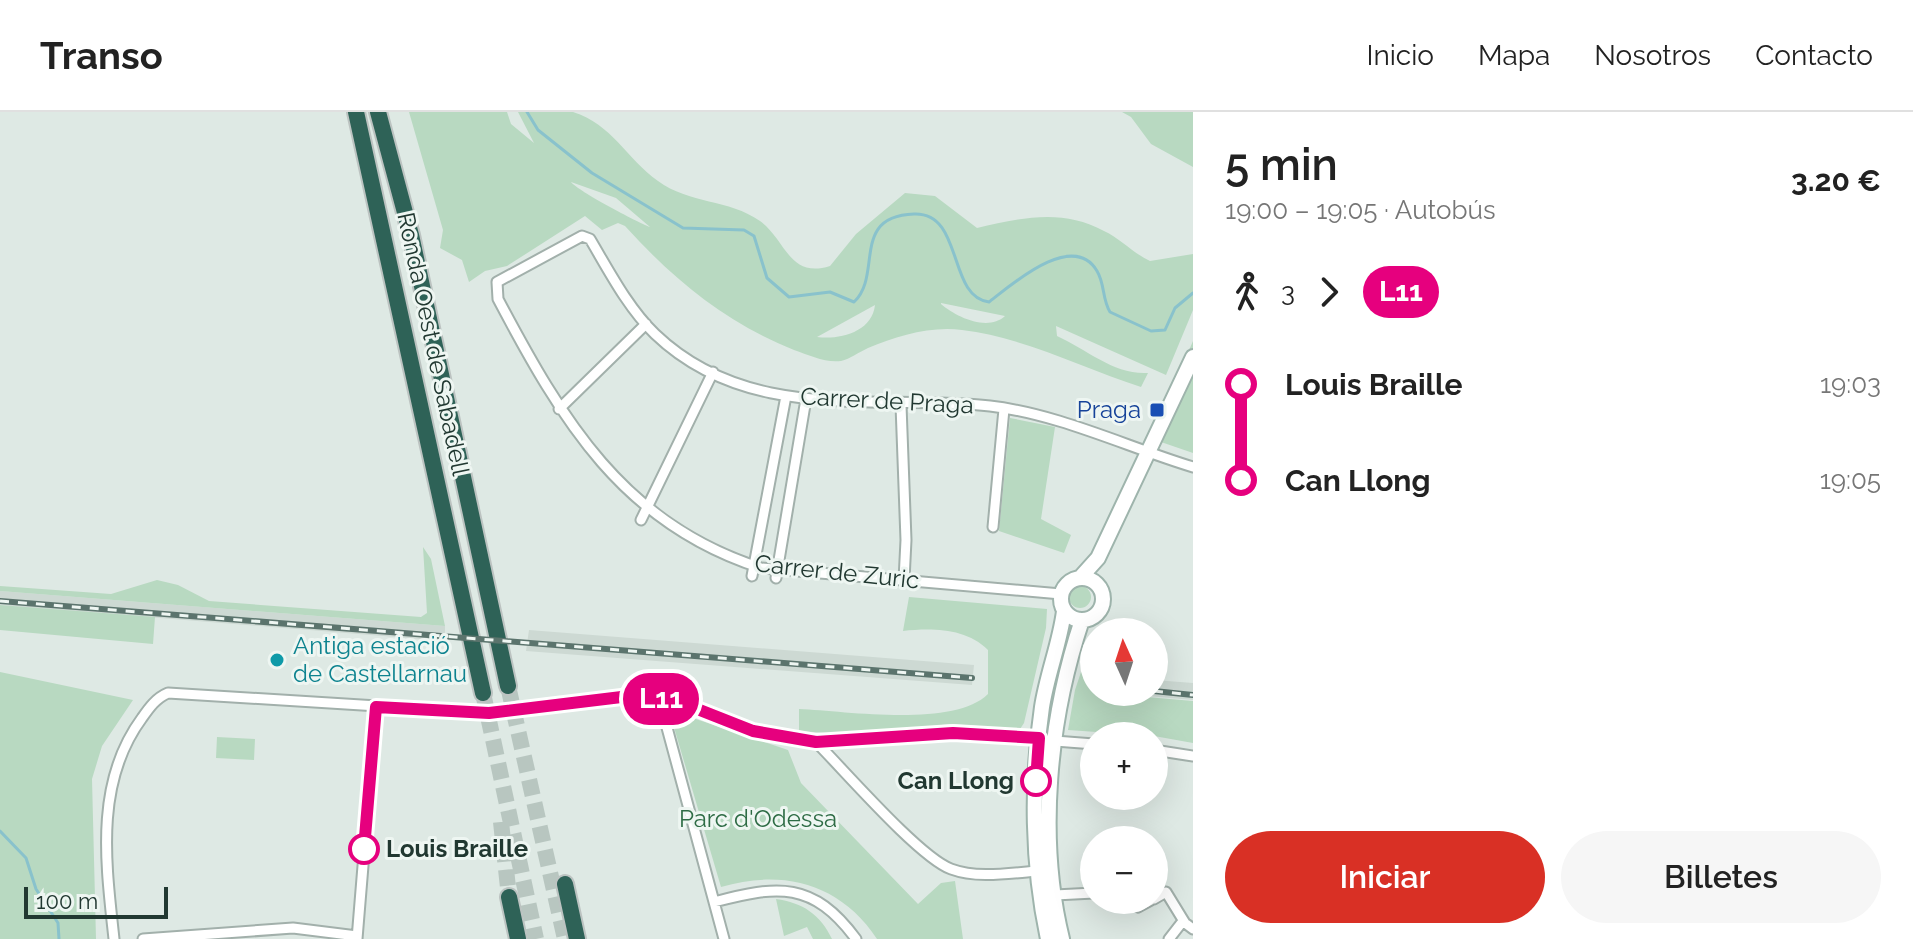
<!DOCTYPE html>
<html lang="es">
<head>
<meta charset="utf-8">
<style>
	body { margin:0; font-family:Raleway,sans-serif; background:#f6f6f6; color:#222; height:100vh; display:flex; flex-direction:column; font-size:30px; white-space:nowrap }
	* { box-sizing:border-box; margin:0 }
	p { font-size:26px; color:#767676 }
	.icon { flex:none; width:44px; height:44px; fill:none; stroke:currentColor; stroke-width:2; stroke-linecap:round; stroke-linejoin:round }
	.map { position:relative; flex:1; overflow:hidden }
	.drawer { display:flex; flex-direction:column; background:#fff; width:720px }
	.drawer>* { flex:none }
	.badge { padding:0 16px; border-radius:26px; font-size:28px; line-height:52px }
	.needle { width:52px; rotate:357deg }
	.fabs { position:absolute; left:1080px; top:506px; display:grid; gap:16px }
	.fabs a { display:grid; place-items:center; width:88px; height:88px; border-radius:50%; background:#fff; box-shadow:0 8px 32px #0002; font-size:40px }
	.scale { position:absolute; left:24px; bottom:20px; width:144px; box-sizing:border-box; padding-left:8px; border:4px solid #213831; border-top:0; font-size:22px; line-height:28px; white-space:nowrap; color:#213831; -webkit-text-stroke:6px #eef6f2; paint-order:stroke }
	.map>.badge { position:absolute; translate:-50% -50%; box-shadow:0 0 0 4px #fff }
	.legs { display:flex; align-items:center; gap:12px; height:88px; padding:0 32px; font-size:26px }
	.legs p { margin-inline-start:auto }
	.summary { display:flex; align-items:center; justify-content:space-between; height:136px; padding:0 32px }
	h1 { font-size:44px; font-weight:600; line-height:60px }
	.primary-button { display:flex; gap:16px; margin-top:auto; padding:16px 32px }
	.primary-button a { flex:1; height:92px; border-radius:48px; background:#d93025; color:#fff; font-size:32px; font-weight:600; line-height:92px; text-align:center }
	.primary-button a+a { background:#f6f6f6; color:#222 }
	ul { padding:0 32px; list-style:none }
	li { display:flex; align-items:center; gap:28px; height:96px; font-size:30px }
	li i { display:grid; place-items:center; width:12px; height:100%; margin:0 10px; background:currentColor }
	li i::after { content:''; width:20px; height:20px; margin:-10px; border:6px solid; border-radius:50%; background:#fff }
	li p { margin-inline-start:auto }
	li:first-child i { background:linear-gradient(#0000 50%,currentColor 0) }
	li:last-child i { background:linear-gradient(currentColor 50%,#0000 0) }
	header { display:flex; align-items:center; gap:48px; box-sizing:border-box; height:112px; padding:0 40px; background:#fff; border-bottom:2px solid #e0e0e0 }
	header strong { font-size:38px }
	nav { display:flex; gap:44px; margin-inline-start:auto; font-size:28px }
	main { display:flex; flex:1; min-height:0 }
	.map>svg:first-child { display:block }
	.built { fill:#cdd9d3 }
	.green { fill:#b8d9c1; fill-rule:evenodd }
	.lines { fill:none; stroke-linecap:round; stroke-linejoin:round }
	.stream { stroke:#89c2cc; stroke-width:3 }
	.highway-tunnel { stroke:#b8c6c0; stroke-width:16; stroke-dasharray:16 8; stroke-linecap:butt }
	.street-casing { stroke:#a2b0ab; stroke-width:13 }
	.secondary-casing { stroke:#9eb4ac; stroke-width:18 }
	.highway-casing { stroke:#bcc3c1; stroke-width:20 }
	.street { stroke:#fff; stroke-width:9 }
	.secondary { stroke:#fff; stroke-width:14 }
	.highway { stroke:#2e6257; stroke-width:16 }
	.rail-casing { stroke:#5b746d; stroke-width:6 }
	.rail { stroke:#eef6f2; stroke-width:3; stroke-dasharray:9; stroke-linecap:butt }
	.line-1-casing { stroke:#fff; stroke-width:18 }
	.line-1 { stroke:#e6007e; stroke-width:12 }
	.transit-dot { fill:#1a4fb4; stroke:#eef6f2; stroke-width:3 }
	.culture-dot { fill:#0f9aa8; stroke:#eef6f2; stroke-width:3 }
	.stop-1-dot { fill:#fff; stroke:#e6007e; stroke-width:4 }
	.labels { text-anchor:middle; stroke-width:6; stroke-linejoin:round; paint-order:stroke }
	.street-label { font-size:24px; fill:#213831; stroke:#eef6f2 }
	.transit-label { font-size:24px; fill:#164399; stroke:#eef6f2; text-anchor:end }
	.culture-label { font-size:24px; fill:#0d838f; stroke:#eef6f2; text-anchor:start }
	.stop-label { font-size:24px; font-weight:bold; fill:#213831; stroke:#eef6f2; text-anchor:end }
	.park-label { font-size:24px; fill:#2e6c45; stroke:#eef6f2 }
</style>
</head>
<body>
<header>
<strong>Transo</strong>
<nav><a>Inicio</a><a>Mapa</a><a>Nosotros</a><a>Contacto</a></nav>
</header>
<main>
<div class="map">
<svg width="1193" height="827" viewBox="0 0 1193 827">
	<rect width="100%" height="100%" fill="#dee9e4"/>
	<path class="built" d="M 0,479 L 445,514 L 445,529 L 0,493 Z
		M 529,518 L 974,553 L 972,573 L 526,539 Z
		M 1154,568 L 1193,571 L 1193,588 L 1136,583 L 1136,580 L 1154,580 Z"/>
	<path class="green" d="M 409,0 L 507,0 L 511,12 L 534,31 L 518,0 C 535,0 558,0 573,0 C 612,12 627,47 658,69 C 689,92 729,87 760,109 C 786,128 789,167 830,154 L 856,122 L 905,81 L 935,84 L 977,116 C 1021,106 1062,96 1104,119 C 1121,127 1133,141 1150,149 L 1193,142 L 1193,198 L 1166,263 L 1056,214 L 1057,224 C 1088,238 1114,263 1148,261 L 1141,275 C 1083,256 1023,225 962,218 C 930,214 897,224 868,236 C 859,240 850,247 841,249 C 825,251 809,243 794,238 C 726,211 673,167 625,114 L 618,111 L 602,118 L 585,104 L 507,154 L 485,159 L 469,170 L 462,148 L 440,136 L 443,118 ZM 571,70 L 616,86 L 650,115 C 637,110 578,79 571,70 ZM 941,192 L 941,191 L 1005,204 C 988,220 956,205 941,192 ZM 875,193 C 872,220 840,228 817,225 Z
		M 1122,0 L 1193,0 L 1193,55 L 1151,32 L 1131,5 Z
		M 1193,229 L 1193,341 L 1161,330 L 1145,340 Z
		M 1010,306 L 1055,315 L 1041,407 L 1071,423 L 1064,441 L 999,419 Z
		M 423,435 L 431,447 L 445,514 L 0,479 L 0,474 L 111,482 L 157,468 L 178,473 L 209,489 L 421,505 L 427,501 Z
		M1069 485a11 11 0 1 1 22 0a11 11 0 1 1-22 0Z
		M 909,485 L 1047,497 L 1046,516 L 1024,611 L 1020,617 L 950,612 L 854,623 L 799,619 L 799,597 C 846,599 954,616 988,582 L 988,538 C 966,516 932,516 903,519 Z
		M 0,493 L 155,505 L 153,532 L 0,518 Z
		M 1094,521 L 1094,580 L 1135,580 L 1135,584 L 1193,589 L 1193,631 L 1154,624 L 1068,618 L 1075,578 Z
		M 0,560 L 133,588 L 102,634 L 92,667 L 96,827 L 0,827 Z
		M 681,602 L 788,638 L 801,671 L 918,792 L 941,771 L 955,769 L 963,827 L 877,827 C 840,771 782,757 721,775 L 673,612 L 674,604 Z
		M 217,625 L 255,627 L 254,648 L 216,646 Z
		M 776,787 C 803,791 820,802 832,827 L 813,827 L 807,815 L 784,824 Z"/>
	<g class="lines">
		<path class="stream" d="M 527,0 L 538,18 L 592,61 L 683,116 L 744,118 L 754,124 L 767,166 L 789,185 L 830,180 L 854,190 C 883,163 850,104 914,102 C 964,100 947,185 989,190 C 1011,173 1073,118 1097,159 C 1105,172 1102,187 1110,200 L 1151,219 L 1165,218 L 1175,196 L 1193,181
			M 0,719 L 26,746 L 36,777 L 58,811 L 59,827"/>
		<path class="highway-tunnel" d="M 508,574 L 565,827
			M 483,581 L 536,827
			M 501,710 L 509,785"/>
		<g class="street-casing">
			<path id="street" d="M 901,293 L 906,428 L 904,468
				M 559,297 L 646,212
				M 641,408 L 713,260
				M 993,415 L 1004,297
				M 752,464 L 786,284
				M 776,466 L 806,287
				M 1061,482 L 761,456 C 623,412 562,308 498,187 L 497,170 L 582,124 L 590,127 C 609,159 628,196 655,222 C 749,312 876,282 990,294 C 1059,302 1127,335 1193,355
				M 659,586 L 724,827
				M 816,630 C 844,658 919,745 951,757 C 978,767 1010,761 1038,759
				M 1154,638 L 1193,644
				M 1055,783 L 1094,781
				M 1154,787 L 1166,780 L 1185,811 L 1193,817
				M 1131,788 L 1138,795 L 1151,788
				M 714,790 C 778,773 813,769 856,827
				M 114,827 C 106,752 94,671 142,606 C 149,596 156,586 168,581 L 489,601 L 638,583 L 682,591 L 753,619 L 816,630 L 953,621 L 1094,632
				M 143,827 L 293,816 L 357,824
				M 357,827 L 376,595
				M 1169,827 L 1183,809"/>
		</g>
		<g class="secondary-casing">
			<path id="secondary" d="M 1080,466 L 1098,446 L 1193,245
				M1061 487a21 21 0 1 1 42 0a21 21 0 1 1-42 0Z
				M 1048,827 C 1032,753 1031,670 1042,595 C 1047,562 1060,531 1064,499
				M 1062,827 C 1037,725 1049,607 1082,508"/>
		</g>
		<g class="highway-casing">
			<path id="highway" d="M 356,0 L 483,581
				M 378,0 L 411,123 L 508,574
				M 565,772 L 577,827
				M 509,785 L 518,827"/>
		</g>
		<use href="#street" class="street"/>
		<use href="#secondary" class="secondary"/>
		<use href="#highway" class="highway"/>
		<g class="rail-casing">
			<path id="rail" d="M 0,489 L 972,566
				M 1154,579 L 1193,583"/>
		</g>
		<use href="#rail" class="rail"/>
	</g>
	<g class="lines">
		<g class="line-1-casing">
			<path id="line-1" d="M 364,737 L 376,595 L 489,601 L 638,583 L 682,591 L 753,619 L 816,630 L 953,621 L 1039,626 L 1036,669"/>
		</g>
		<use href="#line-1" class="line-1"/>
	</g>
	<rect class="transit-dot" x="1149" y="290" width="16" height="16" rx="4"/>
	<circle class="culture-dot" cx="277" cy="548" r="8"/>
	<g class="stop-1-dot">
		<circle cx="1036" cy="669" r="14"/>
		<circle cx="364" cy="737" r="14"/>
	</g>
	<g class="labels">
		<g class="street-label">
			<text transform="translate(433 232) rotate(78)" y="8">Ronda Oest de Sabadell</text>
			<text transform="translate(887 289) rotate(3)" y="8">Carrer de Praga</text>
			<text transform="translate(837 460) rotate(6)" y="8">Carrer de Zuric</text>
		</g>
		<g class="transit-label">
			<text x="1141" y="306">Praga</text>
		</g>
		<g class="culture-label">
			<text x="293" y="542">Antiga estació<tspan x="293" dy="28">de Castellarnau</tspan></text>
		</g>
		<g class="stop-label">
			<text x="1014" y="677">Can Llong</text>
			<text x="386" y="745" text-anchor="start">Louis Braille</text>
		</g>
		<g class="park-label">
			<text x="758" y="715">Parc d'Odessa</text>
		</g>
	</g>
</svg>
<div class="fabs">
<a><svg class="needle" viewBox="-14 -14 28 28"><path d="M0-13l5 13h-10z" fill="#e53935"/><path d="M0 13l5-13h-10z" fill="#767676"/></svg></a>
<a>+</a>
<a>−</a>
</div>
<div class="scale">100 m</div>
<b class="badge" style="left:661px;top:587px;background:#e6007e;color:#fff">L11</b>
</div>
<section class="drawer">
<div class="summary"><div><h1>5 min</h1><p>19:00 – 19:05 · Autobús</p></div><b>3.20 €</b></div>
<div class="legs"><svg class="icon" aria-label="walk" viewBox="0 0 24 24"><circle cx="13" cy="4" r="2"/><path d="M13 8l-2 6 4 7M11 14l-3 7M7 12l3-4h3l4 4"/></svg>3<svg class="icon" aria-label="forward" viewBox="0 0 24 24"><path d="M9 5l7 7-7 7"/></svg><b class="badge" style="background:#e6007e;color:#fff">L11</b></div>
<ul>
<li><i style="color:#e6007e"></i><b>Louis Braille</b><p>19:03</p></li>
<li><i style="color:#e6007e"></i><b>Can Llong</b><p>19:05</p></li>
</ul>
<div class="primary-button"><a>Iniciar</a><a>Billetes</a></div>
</section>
</main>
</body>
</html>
